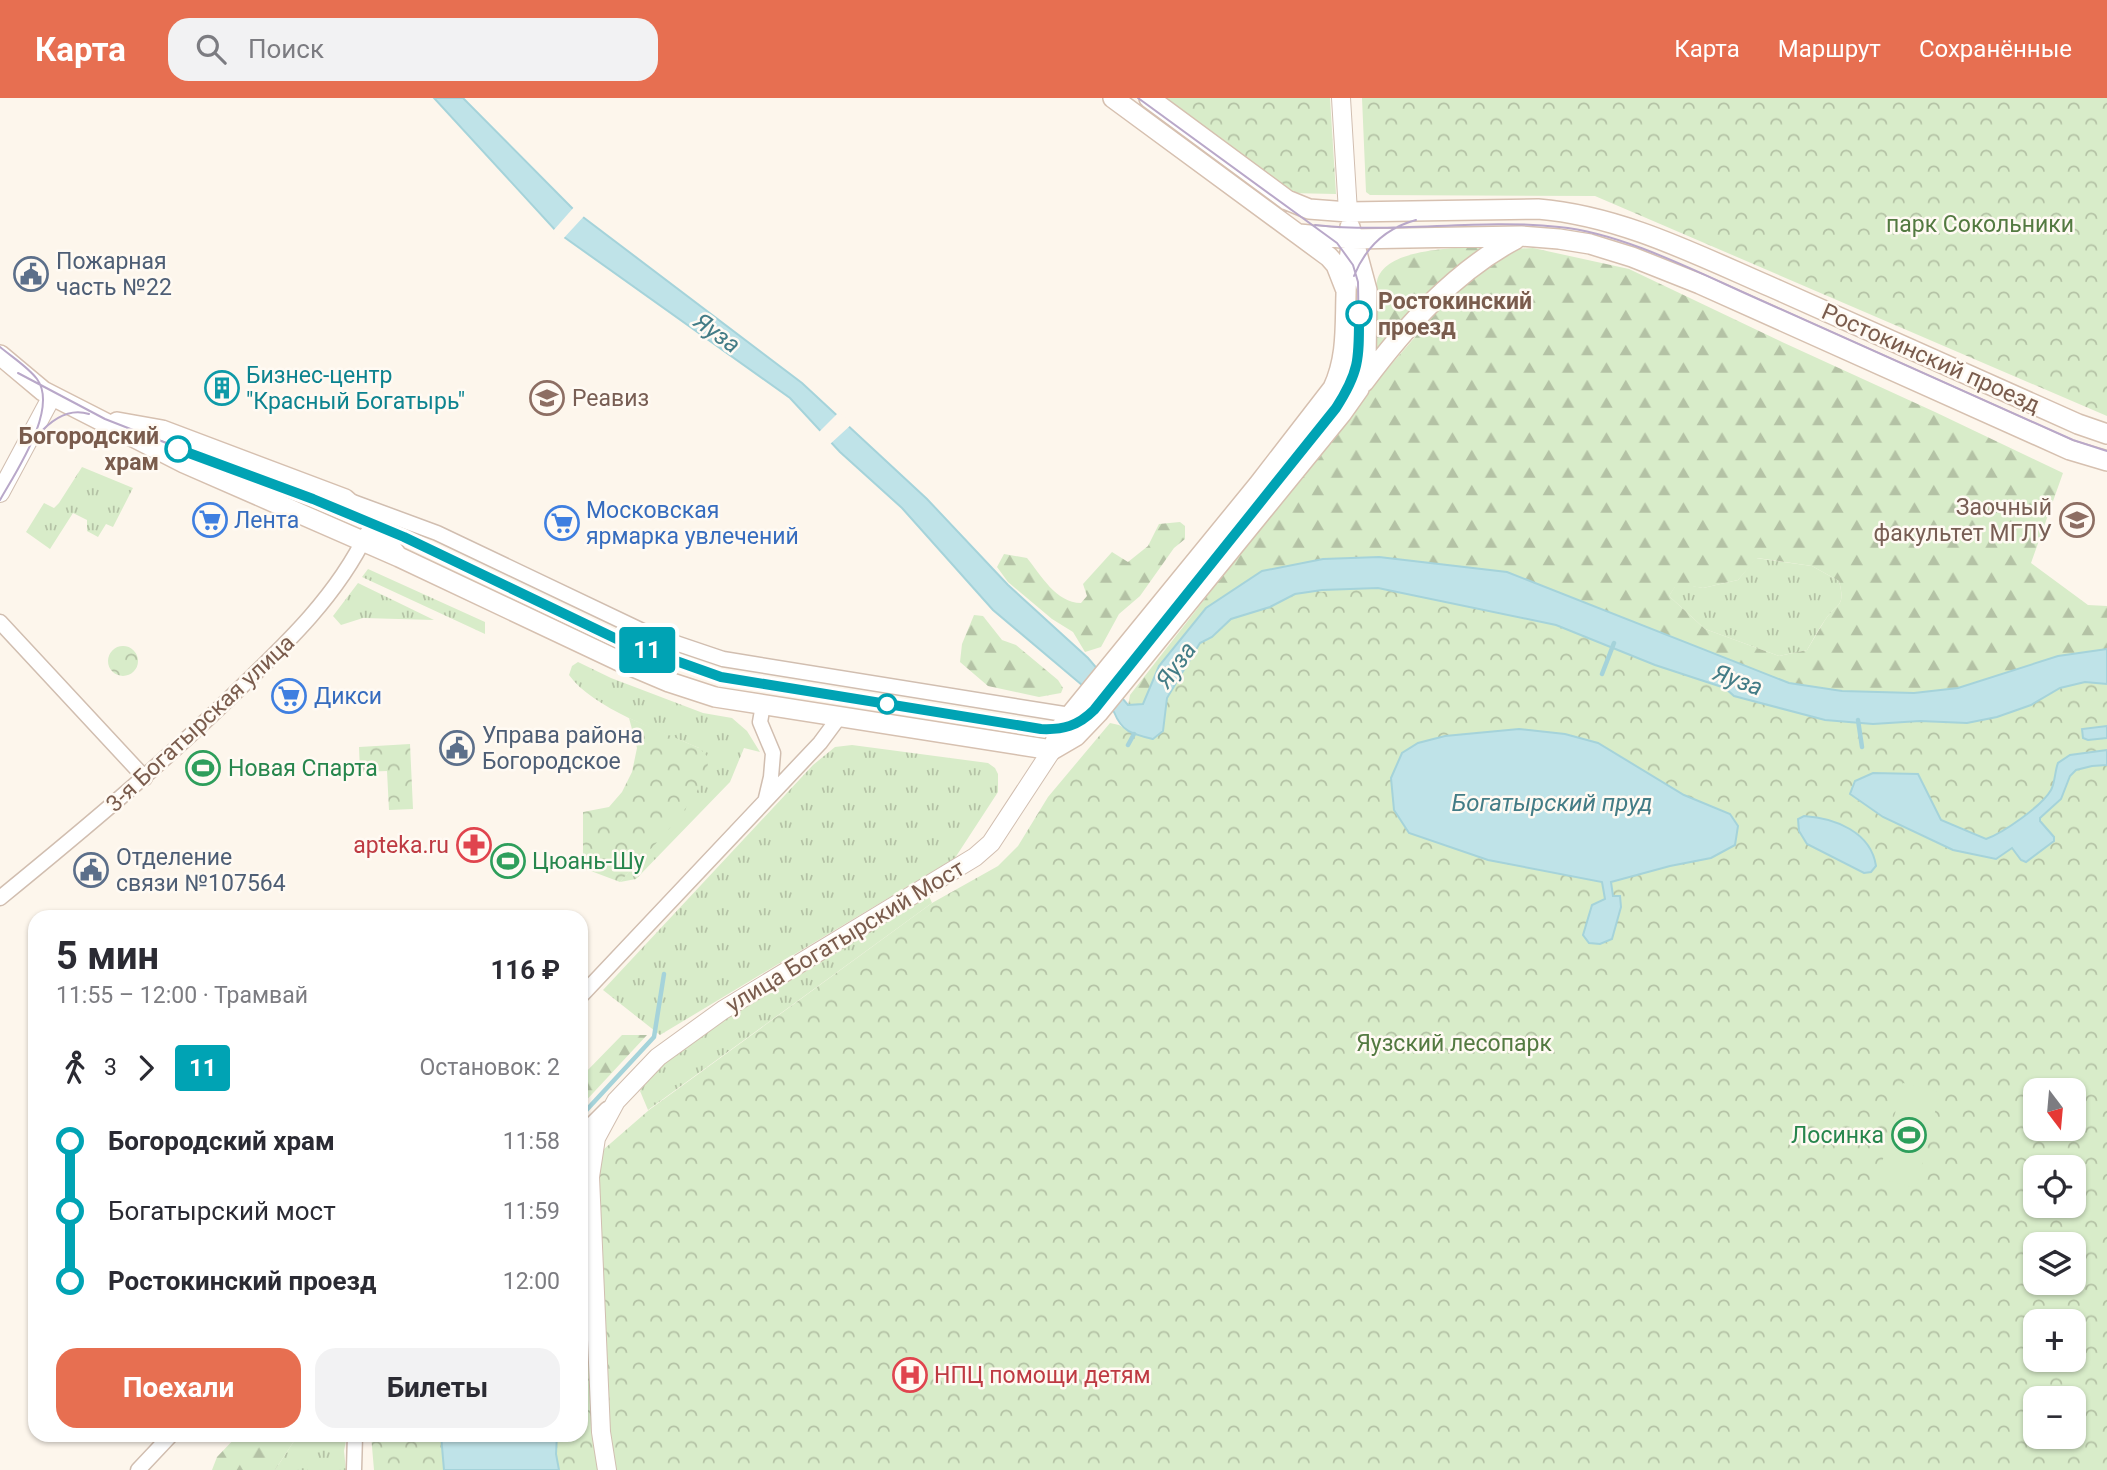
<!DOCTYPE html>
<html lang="ru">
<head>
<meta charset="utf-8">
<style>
	body { margin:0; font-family:Roboto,sans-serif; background:#f2f2f3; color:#2b2b33; height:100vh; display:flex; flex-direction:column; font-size:26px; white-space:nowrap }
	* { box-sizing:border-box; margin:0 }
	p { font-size:23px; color:#7c7c81 }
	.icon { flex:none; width:38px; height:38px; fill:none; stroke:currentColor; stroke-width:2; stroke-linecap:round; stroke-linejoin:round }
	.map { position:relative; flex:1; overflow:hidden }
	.details { position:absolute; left:28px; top:812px; width:560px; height:532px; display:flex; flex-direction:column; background:#fff; border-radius:21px; box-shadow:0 2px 5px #0004 }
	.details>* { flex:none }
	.badge { padding:0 14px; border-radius:5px; font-size:24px; line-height:46px }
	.needle { width:46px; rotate:164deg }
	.fabs { position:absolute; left:2023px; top:980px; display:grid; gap:14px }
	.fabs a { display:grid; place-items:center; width:63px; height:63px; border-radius:14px; background:#fff; box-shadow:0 2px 5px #0004; font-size:35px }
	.map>.badge { position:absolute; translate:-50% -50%; box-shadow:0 0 0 4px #fff }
	.legs { display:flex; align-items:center; gap:10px; height:77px; padding:0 28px; font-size:23px }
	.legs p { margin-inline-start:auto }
	.overview { display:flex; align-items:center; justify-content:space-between; height:119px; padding:0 28px }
	h1 { font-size:38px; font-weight:700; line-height:52px }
	.primary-button { display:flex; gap:14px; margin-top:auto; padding:14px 28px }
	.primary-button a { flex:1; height:80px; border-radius:21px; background:#e76f51; color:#fff; font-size:28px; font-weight:700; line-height:80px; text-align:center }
	.primary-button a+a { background:#f2f2f3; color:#2b2b33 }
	ul { padding:0 28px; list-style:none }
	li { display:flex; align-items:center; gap:24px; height:70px; font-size:26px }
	li i { display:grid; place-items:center; width:10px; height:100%; margin:0 9px; background:currentColor }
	li i::after { content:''; width:18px; height:18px; margin:-9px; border:5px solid; border-radius:50%; background:#fff }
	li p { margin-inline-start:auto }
	li:first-child i { background:linear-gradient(#0000 50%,currentColor 0) }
	li:last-child i { background:linear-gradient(currentColor 50%,#0000 0) }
	header { display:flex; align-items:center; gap:42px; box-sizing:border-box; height:98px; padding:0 35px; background:#e76f51; color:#fff }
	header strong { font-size:33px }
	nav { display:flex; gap:38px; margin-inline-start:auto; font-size:24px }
	.search { width:490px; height:63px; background:#f2f2f3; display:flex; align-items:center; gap:18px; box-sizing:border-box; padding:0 24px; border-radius:21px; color:#7c7c81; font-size:26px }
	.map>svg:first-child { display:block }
	.grass { fill:url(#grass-tufts) }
	.forest { fill:url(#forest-firs); fill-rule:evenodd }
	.park { fill:url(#park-crowns); fill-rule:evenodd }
	.pitch { fill:#d8ecc9 }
	.water { fill:#bfe3e8; stroke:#a5d3da; stroke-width:2 }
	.pier { fill:#fdf6ec }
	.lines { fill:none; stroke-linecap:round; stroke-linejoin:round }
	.stream { stroke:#a5d3da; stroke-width:4.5 }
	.minor-casing { stroke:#d1beb0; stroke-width:17 }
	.tertiary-casing { stroke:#d1beb0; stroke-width:20 }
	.secondary-casing { stroke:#d6c0b0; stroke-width:22 }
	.minor { stroke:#fff; stroke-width:14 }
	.tertiary { stroke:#fff; stroke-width:18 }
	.secondary { stroke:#fff; stroke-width:19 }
	.tram { stroke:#b9a8c9; stroke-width:2 }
	.line-1-casing { stroke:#fff; stroke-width:16 }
	.line-1 { stroke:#00a3b4; stroke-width:10 }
	.stop-1-dot { fill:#fff; stroke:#00a3b4; stroke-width:3.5 }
	.labels { text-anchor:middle; stroke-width:5; stroke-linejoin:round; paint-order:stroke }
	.park-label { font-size:23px; fill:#537a41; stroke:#fffaf3 }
	.service-label { font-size:23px; fill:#4e5e75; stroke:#fffaf3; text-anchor:start }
	.stop-label { font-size:23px; font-weight:bold; fill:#7a5c4d; stroke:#fffaf3; text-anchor:start }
	.street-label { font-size:23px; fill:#7a5c4d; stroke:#fffaf3 }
	.culture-label { font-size:23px; fill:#0d838f; stroke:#fffaf3; text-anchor:start }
	.education-label { font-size:23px; fill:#785e54; stroke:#fffaf3; text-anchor:start }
	.shop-label { font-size:23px; fill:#366cbe; stroke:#fffaf3; text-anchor:start }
	.leisure-label { font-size:23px; fill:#27864d; stroke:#fffaf3; text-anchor:start }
	.health-label { font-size:23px; fill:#be3a42; stroke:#fffaf3; text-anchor:end }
	.water-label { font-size:24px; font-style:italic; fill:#437c86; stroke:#fffaf3 }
</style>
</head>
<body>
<header>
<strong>Карта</strong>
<div class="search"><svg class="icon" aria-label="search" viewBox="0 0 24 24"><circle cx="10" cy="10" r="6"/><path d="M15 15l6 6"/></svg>Поиск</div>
<nav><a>Карта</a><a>Маршрут</a><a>Сохранённые</a></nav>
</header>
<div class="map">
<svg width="2107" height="1372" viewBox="0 0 2107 1372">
	<defs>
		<pattern id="grass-tufts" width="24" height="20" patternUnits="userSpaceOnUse" patternTransform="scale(1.75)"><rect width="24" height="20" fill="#d8ecc9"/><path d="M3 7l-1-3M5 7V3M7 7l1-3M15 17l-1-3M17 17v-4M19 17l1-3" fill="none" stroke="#b4c2a5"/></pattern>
		<pattern id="forest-firs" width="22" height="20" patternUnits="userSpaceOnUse" patternTransform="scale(1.75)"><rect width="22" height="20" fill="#d8ecc9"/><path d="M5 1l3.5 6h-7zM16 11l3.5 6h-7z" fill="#b4c2a5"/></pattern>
		<pattern id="park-crowns" width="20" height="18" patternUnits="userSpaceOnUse" patternTransform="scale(1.75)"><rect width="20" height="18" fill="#d8ecc9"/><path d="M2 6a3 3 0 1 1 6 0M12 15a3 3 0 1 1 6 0" fill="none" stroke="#b4c2a5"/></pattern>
	</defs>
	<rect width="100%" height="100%" fill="#fdf6ec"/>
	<path class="grass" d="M 82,369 L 133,390 L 113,429 L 106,426 L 98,439 L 87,433 L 87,422 L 73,415 L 50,451 L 26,434 L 44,405 L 54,410 L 59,405 Z
		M 1756,460 L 1812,468 L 1839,483 C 1846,510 1837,504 1825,522 C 1818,532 1813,542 1807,552 L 1779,558 L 1705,531 L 1669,498 L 1677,485 L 1703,490 L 1738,482 Z
		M 368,471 L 485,524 L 485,536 L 362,479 Z
		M 358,485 L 434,522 L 363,520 L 341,527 L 333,518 Z
		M 578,564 L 611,580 L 703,615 L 732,620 L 747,633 L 760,654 L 744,650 L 730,684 L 636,781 L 620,784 L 686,709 L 699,650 C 662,634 592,610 569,577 L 572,568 Z
		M 852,647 L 988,665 L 995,670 L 998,676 L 998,694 L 955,760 L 660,937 L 603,892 L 813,667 L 835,649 Z
		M 929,798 L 932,805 L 648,1012 L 640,993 L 663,962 L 733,914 Z
		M 298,1337 L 347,1337 L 344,1353 L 346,1372 L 275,1372 Z"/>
	<path class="forest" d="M 1480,148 L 1486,149 C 1441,181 1410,212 1374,255 C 1375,234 1372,203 1377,183 C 1385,150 1452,151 1480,148 Z
		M 1533,150 L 1629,171 L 1782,244 L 1935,314 L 2063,375 L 2031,465 L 2088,507 L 2107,508 L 2107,551 L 2058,558 L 1958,590 L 1914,595 L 1842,593 L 1789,585 L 1561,497 L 1206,510 L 1159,568 L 1143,606 L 1128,608 L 1130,597 L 1356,307 L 1449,200 L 1510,151 ZM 1757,460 L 1812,468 L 1839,483 C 1846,510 1837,504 1825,522 C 1819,532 1813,542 1807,552 L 1779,558 L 1705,531 L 1669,498 L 1677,486 L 1703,490 L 1738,482 Z
		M 1180,424 L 1185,428 L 1185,441 L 1174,450 L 1140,498 L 1119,516 L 1101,549 L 1085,554 L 1073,534 L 1052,521 L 1008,484 L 997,469 L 1004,456 L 1027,460 C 1041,477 1056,505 1081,505 L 1087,498 L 1083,486 L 1112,454 L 1128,464 L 1148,448 L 1159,426 Z
		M 974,517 L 983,518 L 1002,542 L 1016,547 L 1058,582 L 1063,590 L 1061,595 L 1039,599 L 988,588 L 960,564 L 962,546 Z
		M 622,937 L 647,937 L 581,1008 L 581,979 Z
		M 238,1337 L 298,1337 L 275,1372 L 212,1372 L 217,1359 Z"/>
	<path class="park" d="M 1164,0 L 1330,0 L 1336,96 L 1288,95 Z
		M 1362,0 L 2107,0 L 2107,318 L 1595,98 L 1370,97 L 1366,94 Z
		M 1378,490 L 1556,527 L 1655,567 L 1725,590 L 1735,598 L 1825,622 L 1873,626 L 1997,619 L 2031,607 L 2060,590 L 2085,584 L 2107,586 L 2107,1372 L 374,1372 L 371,1337 L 581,1337 L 581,1067 L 596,1058 L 649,1012 L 932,805 L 998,768 L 1018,748 L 1048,699 L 1110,625 L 1119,627 L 1134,636 L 1152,641 L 1163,633 L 1167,600 L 1180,577 L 1200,545 L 1212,539 L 1231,521 L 1270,509 L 1295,496 ZM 2035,992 L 2074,992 L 2074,1031 L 2035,1031 ZM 2035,1069 L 2074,1069 L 2074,1108 L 2035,1108 ZM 2035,1146 L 2074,1146 L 2074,1185 L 2035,1185 ZM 2035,1223 L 2074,1223 L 2074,1262 L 2035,1262 ZM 2035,1300 L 2074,1300 L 2074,1339 L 2035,1339 Z
		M108 563a15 15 0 1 1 30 0a15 15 0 1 1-30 0Z
		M 629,620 L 699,650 L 709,660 C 705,702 648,752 620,784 L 583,770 L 583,714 L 609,709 L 622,694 L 632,674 L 637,650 Z
		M 410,646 L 413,711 L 389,712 L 387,673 L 360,674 L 359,649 Z
		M 393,813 L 393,819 L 328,819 L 328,814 Z"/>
	<path class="pitch" d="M 1903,985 L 1940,994 L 1916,1090 L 1878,1080 Z"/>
	<path class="water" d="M 434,0 L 463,0 L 575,113 L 802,285 L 927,401 L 1008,487 L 1088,560 L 1128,607 L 1143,606 L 1159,568 L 1206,510 L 1262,473 L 1323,461 L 1379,459 L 1507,474 L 1789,585 L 1842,593 L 1914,595 L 1958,590 L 2058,558 L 2107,551 L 2107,586 L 2085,584 L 2060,590 L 2031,607 L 1997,619 L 1967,625 L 1920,623 L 1873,626 L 1825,622 L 1734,598 L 1725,590 L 1655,567 L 1556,527 L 1378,490 L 1322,492 L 1295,496 L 1270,509 L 1231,521 L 1212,539 L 1200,545 L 1167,600 L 1163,633 L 1153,641 C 1132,636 1122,634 1114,614 L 993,512 L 902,410 L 840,354 L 790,300 L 557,134 Z
		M 2107,628 L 2107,640 L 2088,642 L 2083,640 L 2082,631 Z
		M 1519,631 L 1565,636 L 1598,645 L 1684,697 L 1730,716 L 1738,728 L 1735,747 L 1711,760 L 1670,768 L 1611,784 L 1613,798 L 1620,798 L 1621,809 L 1612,841 L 1600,846 L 1589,845 L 1583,837 L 1592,807 L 1605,801 L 1602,784 L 1488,762 L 1409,735 L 1394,712 L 1391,680 L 1402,655 L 1418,645 L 1445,638 Z
		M 2107,652 L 2107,667 L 2092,668 L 2076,672 L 2070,678 L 2061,701 L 2040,720 L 2040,723 L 2054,739 L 2054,743 L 2026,764 L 2021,762 L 2012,750 L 1996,761 L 1953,752 L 1883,719 L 1850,696 L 1855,683 L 1873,675 L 1918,676 L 1941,722 L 1986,741 C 2003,735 2042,708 2051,692 C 2055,685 2055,672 2058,665 L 2070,657 Z
		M 1804,718 C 1835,720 1871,734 1876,768 L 1871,774 L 1864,775 L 1807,746 L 1799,733 L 1798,721 Z
		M 441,1337 L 557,1337 L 556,1356 L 559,1372 L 444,1372 Z"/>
	<path class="pier" d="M 575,108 L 586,116 L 562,142 L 552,134 Z
		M 839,314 L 852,326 L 829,347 L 818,335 Z"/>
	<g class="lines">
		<path class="stream" d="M 1602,576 L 1614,545
			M 1858,622 L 1862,649
			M 1128,647 L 1134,636
			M 581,1018 L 654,939 L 664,876"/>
		<g class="minor-casing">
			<path id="minor" d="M 353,404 L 437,435 L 649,536 L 723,561 L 1070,617 L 1075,621
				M 0,524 L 145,680
				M 763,607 L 760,624 L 773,655 L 771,679 L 766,700
				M 0,800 C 82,733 161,667 236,594 C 285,547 337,498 367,435
				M 581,898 L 820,645 L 840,618
				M 581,1037 L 607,1011
				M 138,1372 L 171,1337
				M 354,1372 L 355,1337"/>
		</g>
		<g class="tertiary-casing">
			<path id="tertiary" d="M 1341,0 L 1348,114
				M 0,395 L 52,298
				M 607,1372 L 601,1334 L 590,1079 L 596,1040 L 616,1003 L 658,959 L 723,912 L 975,759 L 991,745 L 1052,652"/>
		</g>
		<g class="secondary-casing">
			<path id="secondary" d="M 1113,0 L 1329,159 L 1336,167 L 1345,190
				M 1149,0 L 1287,102 L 1309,111 L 1348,114 L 1538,111 C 1623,118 1701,159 1778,192 C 1878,236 1978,281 2078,326 L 2107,336
				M 1299,136 L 1352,141 L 1521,138 L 1559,141 L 1590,146 L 1632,159 L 1700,186 L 2070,352 L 2107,363
				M 0,257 L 43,293 L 184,365 L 399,459 L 617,562 L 669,584 L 715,599 L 1052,652
				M 1364,284 C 1405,229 1455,173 1516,141
				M 117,324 L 162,332 L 345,401 L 372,425 L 396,456
				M 1052,652 L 1076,638 L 1098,615 L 1342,315 L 1359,291 L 1366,264 L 1367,192 L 1350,129
				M 1052,652 L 1060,631 L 1067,621 L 1258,387 L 1333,290 C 1347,260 1345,230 1346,197 C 1346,178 1349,160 1352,142"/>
		</g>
		<use href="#minor" class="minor"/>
		<use href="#tertiary" class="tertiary"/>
		<use href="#secondary" class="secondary"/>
		<path class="tram" d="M 1315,127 C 1396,136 1478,120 1559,129 C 1623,135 1699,175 1758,201 C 1863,247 1968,294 2073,342 L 2107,353
			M 1354,178 C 1366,148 1386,130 1416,122
			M 0,249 C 12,259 28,269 37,281 C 59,311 15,375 0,402
			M 18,275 L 105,321 L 404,438 L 623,543 L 683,566 L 721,579 L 1041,631 C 1063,632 1078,628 1094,612 L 1336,310 L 1356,274 L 1359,250 L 1358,184 L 1353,167 L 1337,145 L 1138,0
			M 37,338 C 50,323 68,309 89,316"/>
	</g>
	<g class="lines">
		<g class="line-1-casing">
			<path id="line-1" d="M 178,351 L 313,401 L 404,439 L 623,544 L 721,579 L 1041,631 C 1063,632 1078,628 1094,612 L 1336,310 C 1360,273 1359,260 1359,216"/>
		</g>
		<use href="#line-1" class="line-1"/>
	</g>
	<defs>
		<g id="civic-ring" transform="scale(1.75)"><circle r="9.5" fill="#fffaf3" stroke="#5c6f8a" stroke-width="1.5"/><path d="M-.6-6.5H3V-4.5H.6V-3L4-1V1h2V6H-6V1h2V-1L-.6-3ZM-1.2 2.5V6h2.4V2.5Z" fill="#5c6f8a"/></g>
		<g id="building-ring" transform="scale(1.75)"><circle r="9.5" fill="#fffaf3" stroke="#0f9aa8" stroke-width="1.5"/><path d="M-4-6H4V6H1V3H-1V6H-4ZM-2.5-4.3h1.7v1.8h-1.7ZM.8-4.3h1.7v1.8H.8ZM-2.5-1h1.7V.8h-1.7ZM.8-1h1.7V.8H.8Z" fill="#0f9aa8"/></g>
		<g id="university-ring" transform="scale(1.75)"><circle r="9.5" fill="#fffaf3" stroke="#8d6e63" stroke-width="1.5"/><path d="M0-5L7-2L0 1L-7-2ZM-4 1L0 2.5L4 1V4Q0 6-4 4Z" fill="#8d6e63"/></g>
		<g id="supermarket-ring" transform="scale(1.75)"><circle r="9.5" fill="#fffaf3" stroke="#3f7fe0" stroke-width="1.5"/><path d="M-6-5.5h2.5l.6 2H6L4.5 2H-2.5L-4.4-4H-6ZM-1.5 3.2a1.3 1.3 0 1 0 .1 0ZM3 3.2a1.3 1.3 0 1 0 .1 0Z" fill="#3f7fe0"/></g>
		<g id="stadium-ring" transform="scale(1.75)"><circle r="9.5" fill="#fffaf3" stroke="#2e9e5b" stroke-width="1.5"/><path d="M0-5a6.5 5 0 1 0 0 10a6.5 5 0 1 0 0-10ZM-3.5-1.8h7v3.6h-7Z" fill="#2e9e5b"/></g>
		<g id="pharmacy-ring" transform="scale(1.75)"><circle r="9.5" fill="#fffaf3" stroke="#e0444e" stroke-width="1.5"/><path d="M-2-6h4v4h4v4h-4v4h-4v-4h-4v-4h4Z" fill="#e0444e"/></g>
		<g id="hospital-ring" transform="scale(1.75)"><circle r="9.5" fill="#fffaf3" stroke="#e0444e" stroke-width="1.5"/><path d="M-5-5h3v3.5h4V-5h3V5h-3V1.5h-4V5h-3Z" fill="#e0444e"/></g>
	</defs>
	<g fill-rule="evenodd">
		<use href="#civic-ring" x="31" y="176"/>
		<use href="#building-ring" x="222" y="290"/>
		<use href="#university-ring" x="547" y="300"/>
		<use href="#supermarket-ring" x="210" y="422"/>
		<use href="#university-ring" x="2077" y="422"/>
		<use href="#supermarket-ring" x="562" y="425"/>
		<use href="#supermarket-ring" x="289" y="598"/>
		<use href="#civic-ring" x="457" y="650"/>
		<use href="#stadium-ring" x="203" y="670"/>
		<use href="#pharmacy-ring" x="474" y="747"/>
		<use href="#stadium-ring" x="508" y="763"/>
		<use href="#civic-ring" x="91" y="772"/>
		<use href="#stadium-ring" x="1909" y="1037"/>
		<use href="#hospital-ring" x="910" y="1277"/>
	</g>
	<g class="stop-1-dot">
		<circle cx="1359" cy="216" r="12"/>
		<circle cx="178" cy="351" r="12"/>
		<circle cx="887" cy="606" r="9"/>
	</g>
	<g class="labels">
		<g class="park-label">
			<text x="1980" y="134">парк Сокольники</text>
			<text x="1454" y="953">Яузский лесопарк</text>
		</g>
		<g class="service-label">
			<text x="56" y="171">Пожарная<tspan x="56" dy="26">часть №22</tspan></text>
			<text x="482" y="645">Управа района<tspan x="482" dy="26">Богородское</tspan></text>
			<text x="116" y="767">Отделение<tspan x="116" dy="26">связи №107564</tspan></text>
		</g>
		<g class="stop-label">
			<text x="1378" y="211">Ростокинский<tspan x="1378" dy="26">проезд</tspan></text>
			<text x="159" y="346" text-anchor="end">Богородский<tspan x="159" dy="26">храм</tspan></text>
		</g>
		<g class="street-label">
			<text transform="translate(1931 260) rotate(24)" y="8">Ростокинский проезд</text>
			<text transform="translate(200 625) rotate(-43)" y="8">3-я Богатырская улица</text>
			<text transform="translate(845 838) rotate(-31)" y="8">улица Богатырский Мост</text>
		</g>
		<g class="culture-label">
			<text x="246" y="285">Бизнес-центр<tspan x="246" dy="26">"Красный Богатырь"</tspan></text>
		</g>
		<g class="education-label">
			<text x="572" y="308">Реавиз</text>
			<text x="2052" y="417" text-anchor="end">Заочный<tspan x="2052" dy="26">факультет МГЛУ</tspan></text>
		</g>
		<g class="shop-label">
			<text x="586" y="420">Московская<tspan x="586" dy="26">ярмарка увлечений</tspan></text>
			<text x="234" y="430">Лента</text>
			<text x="314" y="606">Дикси</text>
		</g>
		<g class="leisure-label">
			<text x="228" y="678">Новая Спарта</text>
			<text x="532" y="771">Цюань-Шу</text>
			<text x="1884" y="1045" text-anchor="end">Лосинка</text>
		</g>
		<g class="health-label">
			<text x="449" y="755">apteka.ru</text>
			<text x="934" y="1285" text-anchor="start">НПЦ помощи детям</text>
		</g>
		<g class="water-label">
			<text transform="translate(717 235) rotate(36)" y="8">Яуза</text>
			<text transform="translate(1176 567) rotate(-54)" y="8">Яуза</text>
			<text transform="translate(1738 582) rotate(20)" y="8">Яуза</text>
			<text x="1552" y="713">Богатырский пруд</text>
		</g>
	</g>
</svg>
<div class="fabs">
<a><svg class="needle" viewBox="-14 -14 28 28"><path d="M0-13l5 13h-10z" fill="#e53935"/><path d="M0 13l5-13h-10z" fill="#7c7c81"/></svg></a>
<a><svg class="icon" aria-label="locate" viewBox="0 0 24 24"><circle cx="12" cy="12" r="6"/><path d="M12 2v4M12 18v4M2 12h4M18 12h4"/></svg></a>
<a><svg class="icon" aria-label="layers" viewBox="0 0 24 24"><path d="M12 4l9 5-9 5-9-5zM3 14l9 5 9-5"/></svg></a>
<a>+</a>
<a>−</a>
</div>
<b class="badge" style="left:647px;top:552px;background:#00a3b4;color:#fff">11</b>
<section class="details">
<div class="overview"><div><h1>5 мин</h1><p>11:55 – 12:00 · Трамвай</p></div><b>116 ₽</b></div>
<div class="legs"><svg class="icon" aria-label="walk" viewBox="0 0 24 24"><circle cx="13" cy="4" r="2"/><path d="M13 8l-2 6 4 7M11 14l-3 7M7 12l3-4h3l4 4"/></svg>3<svg class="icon" aria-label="forward" viewBox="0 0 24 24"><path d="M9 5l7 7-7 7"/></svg><b class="badge" style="background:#00a3b4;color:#fff">11</b><p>Остановок: 2</p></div>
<ul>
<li><i style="color:#00a3b4"></i><b>Богородский храм</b><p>11:58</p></li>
<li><i style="color:#00a3b4"></i><span>Богатырский мост</span><p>11:59</p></li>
<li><i style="color:#00a3b4"></i><b>Ростокинский проезд</b><p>12:00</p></li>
</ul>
<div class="primary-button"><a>Поехали</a><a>Билеты</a></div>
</section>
</div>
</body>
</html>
